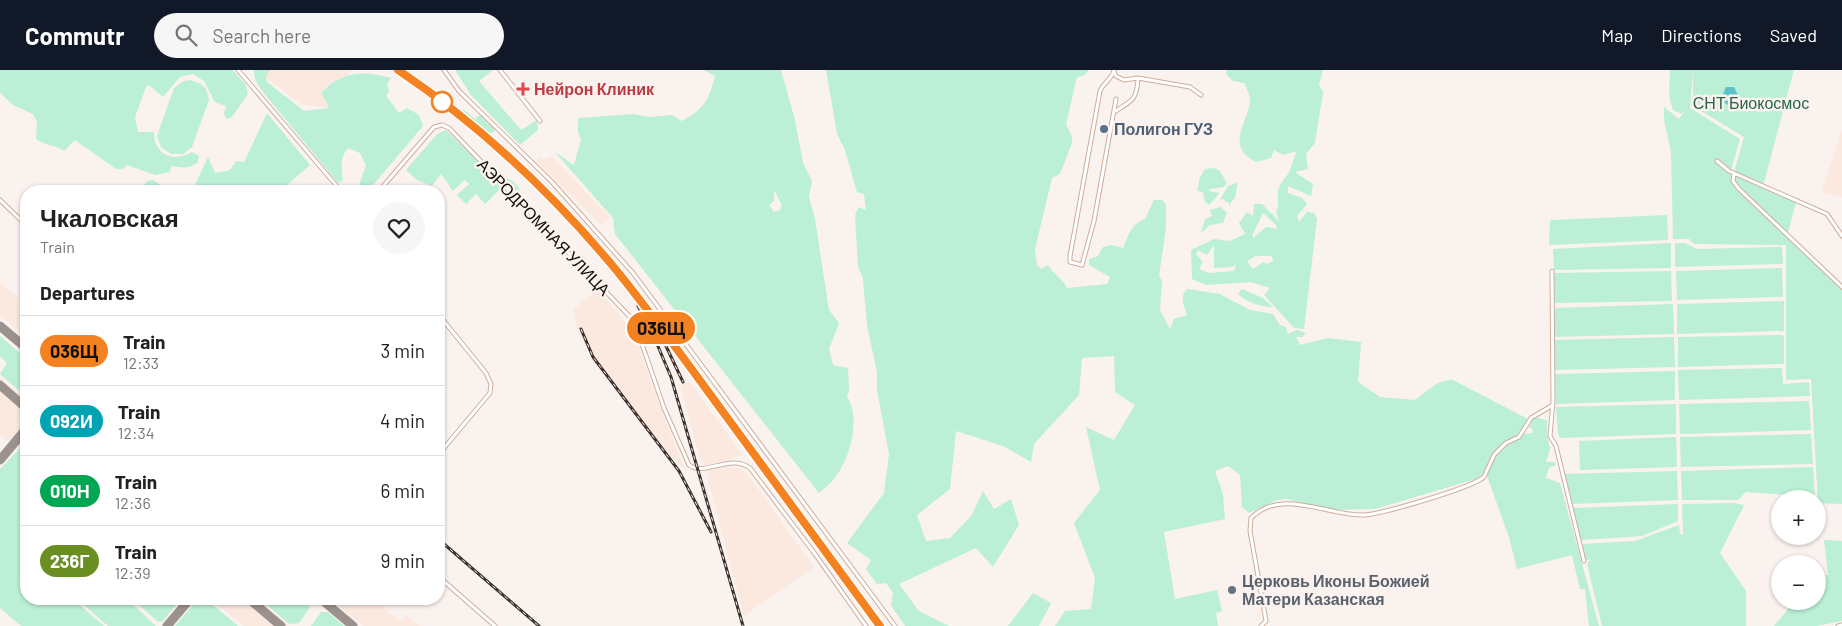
<!DOCTYPE html>
<html lang="en">
<head>
<meta charset="utf-8">
<style>
	body { margin:0; font-family:Barlow,sans-serif; background:#f6f6f6; color:#222; height:100vh; display:flex; flex-direction:column; font-size:19px; white-space:nowrap }
	* { box-sizing:border-box; margin:0 }
	p { font-size:16px; color:#767676 }
	.icon { flex:none; width:28px; height:28px; fill:none; stroke:currentColor; stroke-width:2; stroke-linecap:round; stroke-linejoin:round }
	.map { position:relative; flex:1; overflow:hidden }
	.sheet { position:absolute; left:20px; top:115px; width:425px; height:420px; display:flex; flex-direction:column; background:#fff; border-radius:20px; box-shadow:0 1px 4px #0004 }
	.sheet>* { flex:none }
	.badge { padding:0 10px; border-radius:16px; font-size:18px; line-height:32px }
	.fabs { position:absolute; left:1771px; top:420px; display:grid; gap:10px }
	.fabs a { display:grid; place-items:center; width:55px; height:55px; border-radius:50%; background:#fff; box-shadow:0 1px 4px #0004; font-size:25px }
	.map>.badge { position:absolute; translate:-50% -50%; box-shadow:0 0 0 2px #fff }
	h2 { padding:0 20px; font-size:19px; line-height:45px }
	.round { display:grid; place-items:center; flex:none; width:52px; height:52px; border-radius:26px; background:#f6f6f6 }
	.head { display:flex; align-items:center; justify-content:space-between; height:85px; padding:0 20px }
	h1 { font-size:24px; font-weight:800; line-height:38px }
	ul { padding:0; list-style:none }
	li { display:flex; align-items:center; gap:15px; height:70px; padding:0 20px; border-top:1px solid #e0e0e0 }
	li div { flex:1 }
	li b { display:block; font-size:19px }
	li em { font-style:normal }
	li .badge { min-width:55px; font-weight:700; text-align:center }
	header { display:flex; align-items:center; gap:30px; box-sizing:border-box; height:70px; padding:0 25px; background:#111827; color:#fff }
	header strong { font-size:24px }
	nav { display:flex; gap:28px; margin-inline-start:auto; font-size:18px }
	.search { width:350px; height:45px; background:#f6f6f6; display:flex; align-items:center; gap:12px; box-sizing:border-box; padding:0 18px; border-radius:28px; color:#767676; font-size:19px }
	.map>svg:first-child { display:block }
	.built { fill:#fbe9e0 }
	.green { fill:#bbefd6; fill-rule:evenodd }
	.water { fill:#5cc2ca }
	.lines { fill:none; stroke-linecap:round; stroke-linejoin:round }
	.taxiway { stroke:#9b928e; stroke-width:9 }
	.minor-casing { stroke:#cfad9b; stroke-width:5 }
	.minor { stroke:#fff; stroke-width:3 }
	.rail-casing { stroke:#3c312d; stroke-width:3 }
	.rail { stroke:#faf2ee; stroke-width:1; stroke-dasharray:4; stroke-linecap:butt }
	.line-casing { stroke:#fff; stroke-width:11 }
	.line { stroke:#f58220; stroke-width:8 }
	.health-dot { fill:#e0444e; stroke:#faf2ee; stroke-width:2 }
	.stop-dot { fill:#fff; stroke:#f58220; stroke-width:2.5 }
	.service-dot { fill:#5c6f8a; stroke:#faf2ee; stroke-width:2 }
	.worship-dot { fill:#6b7280; stroke:#faf2ee; stroke-width:2 }
	.labels { text-anchor:middle; stroke-width:5; stroke-linejoin:round; paint-order:stroke }
	.health-label { font-size:16px; font-weight:bold; fill:#be3a42; stroke:#faf2ee; text-anchor:start }
	.park-label { font-size:16px; fill:#27644b; stroke:#faf2ee }
	.service-label { font-size:16px; font-weight:bold; fill:#4e5e75; stroke:#faf2ee; text-anchor:start }
	.street-label { font-size:16px; fill:#140904; stroke:#faf2ee }
	.worship-label { font-size:16px; font-weight:bold; fill:#5b616d; stroke:#faf2ee; text-anchor:start }
</style>
</head>
<body>
<header>
<strong>Commutr</strong>
<div class="search"><svg class="icon" aria-label="search" viewBox="0 0 24 24"><circle cx="10" cy="10" r="6"/><path d="M15 15l6 6"/></svg>Search here</div>
<nav><a>Map</a><a>Directions</a><a>Saved</a></nav>
</header>
<div class="map">
<svg width="1842" height="556" viewBox="0 0 1842 556">
	<rect width="100%" height="100%" fill="#faf2ee"/>
	<path class="built" d="M 259,0 L 351,0 L 329,38 L 303,35 L 267,9 Z
		M 1842,59 L 1842,127 L 1822,122 Z
		M 551,86 L 610,147 L 602,156 L 536,91 L 540,87 L 542,90 Z
		M 0,212 L 26,234 L 26,268 L 0,245 Z
		M 597,219 L 635,264 L 653,319 L 685,400 L 665,380 L 595,294 L 577,260 L 573,240 Z
		M 0,308 L 26,330 L 26,369 L 16,378 L 0,364 Z
		M 690,312 L 742,384 L 735,388 L 706,395 L 701,392 L 680,314 Z
		M 724,397 L 742,399 L 748,405 L 814,497 L 744,546 L 708,410 L 709,401 Z
		M 211,529 L 257,529 L 289,556 L 243,556 Z
		M 330,529 L 373,529 L 401,552 L 407,545 L 420,556 L 363,556 Z"/>
	<path class="green" d="M 0,0 L 233,0 L 246,15 L 248,24 L 232,47 L 226,49 L 224,43 L 226,36 L 215,32 L 204,11 L 193,4 L 180,7 L 163,27 L 149,15 L 146,17 L 135,47 L 138,62 L 154,62 C 154,85 173,93 192,82 L 199,86 L 198,92 C 190,99 182,98 172,96 L 169,102 L 155,105 L 127,95 L 122,99 L 116,99 L 75,70 L 64,81 C 55,74 45,76 36,69 L 37,52 L 33,44 L 13,35 L 0,23 Z
		M 254,0 L 270,0 L 266,6 L 267,12 L 304,41 L 328,38 L 327,32 L 321,23 C 341,1 364,0 391,8 L 387,14 L 389,21 L 386,26 L 399,43 L 407,38 L 419,45 L 423,56 L 368,121 L 357,121 L 366,95 L 360,83 L 348,78 C 340,87 341,98 343,110 L 338,113 L 262,21 L 255,10 Z
		M 455,0 L 493,0 L 479,11 L 521,60 L 537,50 L 538,60 L 520,75 L 471,25 Z
		M 704,0 L 781,0 L 795,50 L 803,93 L 812,111 L 809,127 L 815,149 L 829,240 L 839,253 L 829,279 L 833,295 L 848,298 L 849,321 L 847,327 C 862,347 849,393 833,410 C 829,415 823,419 819,423 L 615,164 L 613,148 L 555,82 L 574,95 L 581,69 L 578,62 L 578,48 L 634,44 L 649,47 L 672,45 L 681,51 C 704,40 709,30 715,6 ZM 774,120 L 782,135 L 780,140 L 774,142 L 769,135 L 774,131 Z
		M 826,0 L 1089,0 L 1083,6 L 1077,7 L 1066,54 L 1072,67 L 1072,73 L 1060,104 L 1052,108 L 1035,179 L 1037,195 L 1041,199 L 1048,195 C 1054,205 1062,208 1067,218 L 1107,214 L 1110,207 L 1089,195 L 1089,189 L 1098,186 L 1103,177 L 1111,175 L 1123,178 C 1128,166 1132,153 1145,149 L 1154,130 L 1162,130 L 1166,135 L 1166,158 L 1159,206 L 1162,211 L 1160,240 L 1170,259 L 1174,249 L 1187,245 C 1184,235 1179,227 1187,219 L 1220,224 L 1250,240 L 1273,244 L 1280,255 L 1286,257 L 1288,264 L 1297,260 L 1306,263 L 1302,267 L 1296,267 L 1300,275 L 1328,268 L 1361,272 L 1358,312 L 1380,327 L 1415,330 C 1426,322 1438,309 1453,310 L 1528,349 C 1520,369 1507,368 1495,383 C 1487,393 1487,403 1476,409 L 1375,439 L 1330,440 L 1287,429 L 1277,430 L 1249,443 L 1242,437 L 1240,405 L 1228,396 L 1215,401 L 1223,424 L 1225,449 L 1164,462 L 1175,529 L 1217,520 L 1222,541 L 1216,543 L 1218,556 L 1055,556 L 1065,541 L 1091,539 L 1095,508 L 1074,453 L 1100,420 L 1086,357 L 1114,370 L 1135,335 L 1115,322 L 1114,286 L 1082,288 L 1079,325 L 1034,374 L 1031,392 L 1003,376 L 956,361 L 950,419 L 917,445 L 926,471 L 950,468 L 972,445 L 983,421 L 994,439 L 1011,429 L 1019,455 L 993,497 L 976,478 L 899,514 L 919,541 L 949,556 L 905,556 L 891,535 L 893,523 L 886,513 L 877,514 L 866,499 L 871,490 L 847,473 L 884,423 L 889,384 L 877,320 L 877,302 L 867,255 L 863,209 L 858,196 L 855,146 L 858,137 L 866,140 L 864,124 L 857,122 L 845,80 L 837,64 Z
		M 1227,0 L 1323,0 L 1319,15 L 1323,22 L 1315,73 L 1306,84 L 1308,99 L 1295,102 L 1313,114 L 1311,126 L 1288,116 L 1288,123 L 1302,128 L 1307,134 L 1297,146 L 1299,152 L 1307,142 L 1314,143 L 1317,149 L 1304,259 L 1294,258 L 1264,225 L 1270,218 L 1251,212 L 1206,215 L 1192,209 L 1191,180 L 1214,169 L 1230,171 L 1245,164 L 1239,153 L 1247,142 L 1253,146 L 1254,134 L 1262,134 L 1279,151 L 1276,142 C 1280,134 1277,130 1278,122 C 1279,114 1284,110 1288,104 C 1292,98 1293,88 1297,81 L 1283,85 L 1274,80 L 1271,88 L 1256,92 C 1225,76 1247,54 1250,32 C 1251,27 1246,18 1245,13 L 1233,11 L 1226,4 ZM 1263,143 L 1276,155 L 1277,159 L 1266,157 L 1253,168 L 1253,164 ZM 1214,175 L 1214,198 L 1232,197 L 1236,194 L 1234,201 L 1209,203 L 1199,199 L 1203,192 L 1196,184 L 1198,180 L 1207,185 ZM 1256,186 L 1272,186 L 1273,191 L 1267,194 L 1263,192 L 1253,199 L 1247,191 Z
		M 1670,0 L 1693,0 L 1690,38 L 1740,69 L 1730,104 L 1796,132 L 1788,163 L 1842,218 L 1842,434 L 1818,433 L 1811,309 L 1786,310 L 1786,175 L 1694,174 L 1689,169 L 1673,169 L 1671,82 L 1664,50 L 1664,37 L 1679,49 L 1686,39 L 1681,44 L 1673,40 C 1667,25 1670,15 1670,0 Z
		M 1693,0 L 1794,0 L 1763,116 L 1737,105 L 1735,99 L 1744,67 L 1693,36 Z
		M 190,10 L 201,14 L 206,19 L 209,30 L 192,77 L 183,84 L 171,84 L 161,77 L 157,66 L 174,18 L 184,11 Z
		M 463,39 L 475,49 L 480,45 L 495,60 L 491,64 L 462,41 Z
		M 267,43 L 310,95 L 287,115 L 294,121 L 192,121 L 208,87 L 215,103 L 230,100 L 236,91 L 244,92 Z
		M 446,60 L 503,116 L 485,134 L 476,124 L 466,134 L 457,125 L 469,114 L 465,110 L 453,121 L 441,104 L 432,116 L 417,110 L 406,100 L 437,64 Z
		M 1214,98 L 1219,100 L 1227,113 L 1224,117 L 1210,119 L 1209,121 L 1220,123 L 1209,135 L 1205,132 L 1203,122 L 1197,121 L 1200,107 L 1205,99 Z
		M 504,108 C 514,109 523,119 520,128 Z
		M 153,110 L 170,121 L 140,121 L 147,111 Z
		M 1238,112 L 1235,127 L 1229,136 L 1229,132 L 1226,132 L 1224,129 L 1220,130 L 1228,116 Z
		M 1220,137 L 1227,143 L 1223,153 L 1210,155 L 1201,163 L 1205,149 L 1212,146 L 1210,140 Z
		M 1667,145 L 1668,170 L 1549,175 L 1550,151 L 1552,150 Z
		M 1671,173 L 1671,198 L 1554,200 L 1553,179 Z
		M 1675,173 L 1685,173 L 1697,179 L 1782,177 L 1783,194 L 1675,197 Z
		M 1782,198 L 1783,227 L 1677,230 L 1676,201 Z
		M 1671,201 L 1672,231 L 1554,233 L 1553,203 Z
		M 1242,219 L 1263,228 L 1273,237 C 1262,237 1245,232 1238,224 Z
		M 1784,231 L 1784,261 L 1677,264 L 1677,234 Z
		M 1673,234 L 1674,264 L 1554,267 L 1554,238 Z
		M 1781,265 L 1784,266 L 1784,294 L 1678,297 L 1678,267 Z
		M 0,266 L 26,288 L 26,327 L 0,304 L 7,293 L 0,286 Z
		M 1674,267 L 1675,297 L 1555,300 L 1554,270 Z
		M 1782,298 L 1783,314 L 1809,312 L 1810,326 L 1679,330 L 1678,300 Z
		M 1675,301 L 1675,330 L 1556,334 L 1555,304 Z
		M 1809,331 L 1811,360 L 1680,364 L 1679,334 Z
		M 1676,334 L 1676,364 L 1560,368 L 1558,363 L 1556,337 Z
		M 1533,347 L 1547,350 L 1547,364 L 1550,379 L 1546,392 L 1555,392 L 1556,395 L 1549,398 L 1546,408 L 1560,413 L 1599,556 L 1589,556 L 1585,519 L 1580,519 L 1572,485 L 1517,499 L 1509,467 L 1488,409 L 1487,404 L 1495,386 L 1507,374 L 1523,364 L 1532,363 L 1533,360 L 1529,357 Z
		M 1811,364 L 1813,394 L 1681,397 L 1680,367 Z
		M 1676,367 L 1677,397 L 1580,400 L 1579,371 Z
		M 26,372 L 24,399 L 26,401 L 26,488 L 21,496 L 23,499 L 26,498 L 26,529 L 73,529 L 104,556 L 21,556 L 0,538 L 0,399 Z
		M 1813,397 L 1815,427 L 1746,422 L 1738,430 L 1682,430 L 1681,401 Z
		M 1677,401 L 1678,430 L 1571,434 L 1564,404 Z
		M 1734,433 L 1744,435 L 1720,483 L 1746,521 L 1746,556 L 1602,556 L 1588,498 L 1587,493 L 1591,489 L 1586,490 L 1581,474 L 1635,471 L 1679,455 L 1680,464 L 1683,465 L 1682,434 Z
		M 1678,434 L 1678,451 L 1642,466 L 1581,470 L 1573,438 Z
		M 1824,470 L 1842,471 L 1842,551 L 1817,556 L 1774,556 L 1795,531 L 1818,531 L 1818,505 L 1828,505 Z
		M 1033,523 L 1051,533 L 1039,556 L 1008,556 Z
		M 77,529 L 127,529 L 156,556 L 108,556 Z
		M 132,529 L 181,529 L 162,552 L 157,551 Z
		M 198,529 L 206,529 L 238,556 L 175,556 Z
		M 260,529 L 309,529 L 310,537 L 299,553 L 289,554 Z
		M 321,542 L 328,542 L 344,556 L 311,556 Z"/>
	<path class="water" d="M 1726,17 L 1734,17 L 1741,31 L 1738,38 L 1732,38 L 1725,33 L 1723,24 Z"/>
	<g class="lines">
		<path class="taxiway" d="M 0,256 L 26,278
			M 0,315 L 26,338
			M 0,390 L 26,359
			M 249,529 L 281,556
			M 321,529 L 353,556
			M 167,556 L 190,529"/>
		<g class="minor-casing">
			<path id="minor" d="M 238,0 L 341,121
				M 444,0 L 459,21 L 552,112 L 633,203 L 895,556
				M 500,0 L 540,51
				M 1114,0 C 1113,8 1104,12 1100,21 L 1070,186 L 1070,192 L 1082,195 L 1094,151 L 1116,29
				M 1114,1 L 1116,6 L 1124,10 L 1138,8 L 1190,17 L 1201,25
				M 1114,42 C 1132,31 1137,30 1138,8
				M 1717,91 L 1729,101 L 1827,144 L 1842,166
				M 1734,103 L 1733,111 L 1739,119 L 1842,217
				M 379,121 L 434,57 L 442,55 L 449,58 L 634,251 L 664,338 L 689,395 C 705,407 730,383 750,398 L 815,484 L 866,556
				M 0,130 L 26,155
				M 1552,201 L 1553,331 L 1550,366 L 1556,376 L 1584,491
				M 439,245 L 486,303 L 491,314 L 490,323 L 439,384
				M 439,507 L 495,556
				M 1261,556 L 1266,551 L 1250,461 L 1251,448 C 1282,417 1326,446 1364,445 C 1382,444 1471,418 1484,407 L 1494,385 L 1506,373 L 1519,367 L 1531,348 L 1553,335
				M 1838,556 L 1842,555"/>
		</g>
		<use href="#minor" class="minor"/>
		<g class="rail-casing">
			<path id="rail" d="M 398,0 C 479,55 554,125 617,201 C 653,245 685,291 719,337 C 773,410 826,483 880,556
				M 638,236 L 657,274 L 671,307 L 743,556
				M 581,259 L 593,287 L 679,401 L 711,462
				M 665,274 L 683,312
				M 444,474 L 539,556"/>
		</g>
		<use href="#rail" class="rail"/>
	</g>
	<g class="lines">
		<g class="line-casing">
			<path id="line" d="M 398,0 C 480,55 554,125 617,201 C 655,248 690,297 726,346 C 777,416 828,486 880,556"/>
		</g>
		<use href="#line" class="line"/>
	</g>
	<path class="health-dot" d="M520.5 11.5h5v5h5v5h-5v5h-5v-5h-5v-5h5z"/>
	<circle class="stop-dot" cx="442" cy="32" r="10"/>
	<circle class="service-dot" cx="1104" cy="59" r="5"/>
	<circle class="worship-dot" cx="1232" cy="520" r="5"/>
	<g class="labels">
		<g class="health-label">
			<text x="534" y="25">Нейрон Клиник</text>
		</g>
		<g class="park-label">
			<text x="1751" y="39">СНТ Биокосмос</text>
		</g>
		<g class="service-label">
			<text x="1114" y="65">Полигон ГУЗ</text>
		</g>
		<g class="street-label">
			<text transform="translate(544 157) rotate(46)" y="6">АЭРОДРОМНАЯ УЛИЦА</text>
		</g>
		<g class="worship-label">
			<text x="1242" y="517">Церковь Иконы Божией<tspan x="1242" dy="18">Матери Казанская</tspan></text>
		</g>
	</g>
</svg>
<div class="fabs">
<a>+</a>
<a>−</a>
</div>
<b class="badge" style="left:661px;top:258px;background:#f58220;color:#111">036Щ</b>
<section class="sheet">
<div class="head"><div><h1>Чкаловская</h1><p>Train</p></div><a class="round"><svg class="icon" aria-label="heart" viewBox="0 0 24 24"><path d="M12 20l-8-8c-3-5 5-10 8-4 3-6 11-1 8 4z"/></svg></a></div>
<h2>Departures</h2>
<ul>
<li><span class="badge" style="background:#f58220;color:#111">036Щ</span><div><b>Train</b><p>12:33</p></div><em>3 min</em></li>
<li><span class="badge" style="background:#00a3b4;color:#fff">092И</span><div><b>Train</b><p>12:34</p></div><em>4 min</em></li>
<li><span class="badge" style="background:#00a651;color:#fff">010Н</span><div><b>Train</b><p>12:36</p></div><em>6 min</em></li>
<li><span class="badge" style="background:#6b8e23;color:#fff">236Г</span><div><b>Train</b><p>12:39</p></div><em>9 min</em></li>
</ul>
</section>
</div>
</body>
</html>
